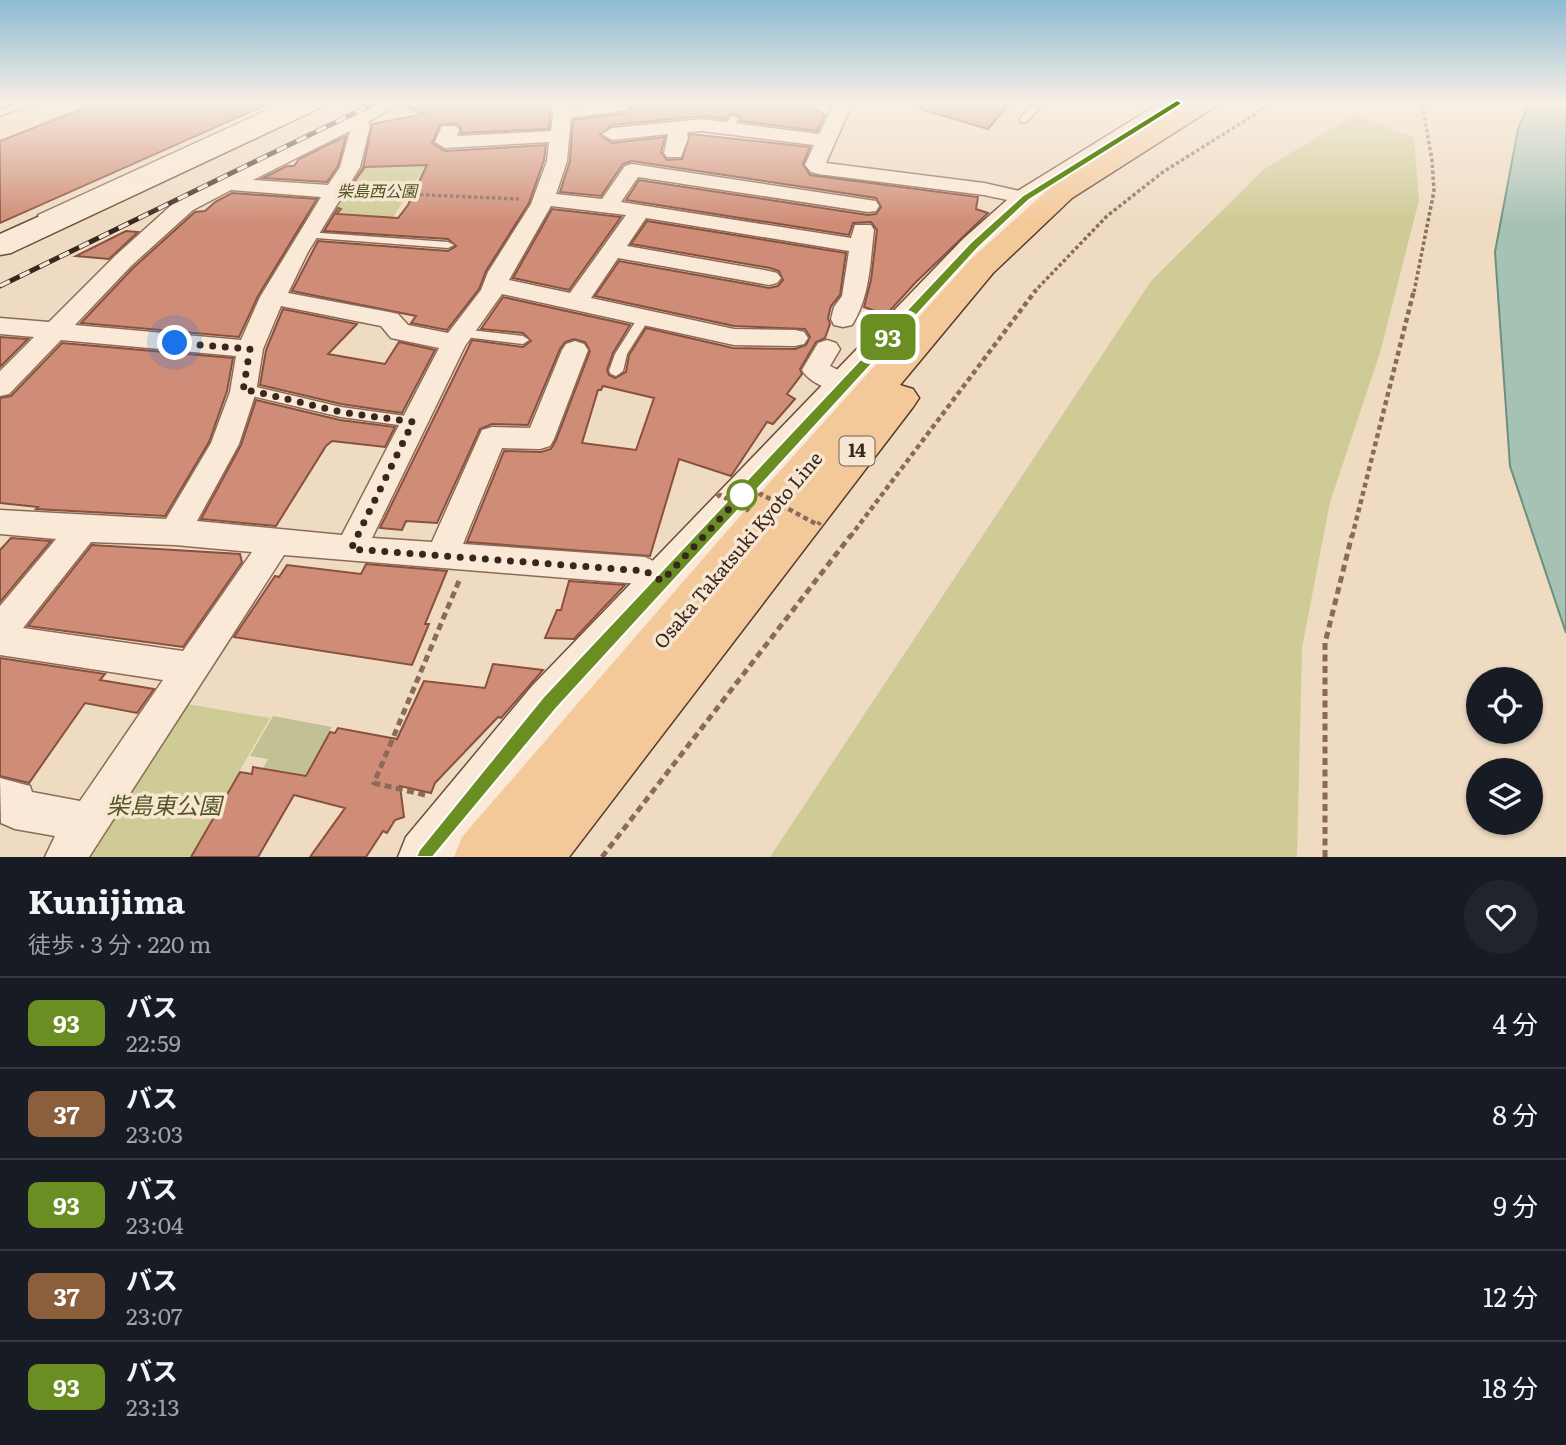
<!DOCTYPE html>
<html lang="ja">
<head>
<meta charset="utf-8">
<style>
	body { margin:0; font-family:Literata,"Noto Sans JP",serif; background:#20242c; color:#f1f3f6; height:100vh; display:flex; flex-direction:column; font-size:26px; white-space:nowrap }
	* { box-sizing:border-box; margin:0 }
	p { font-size:23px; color:#9ea1a6 }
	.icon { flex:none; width:38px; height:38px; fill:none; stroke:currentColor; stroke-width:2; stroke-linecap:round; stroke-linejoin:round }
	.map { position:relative; height:857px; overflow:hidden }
	.details { display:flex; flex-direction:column; background:#171b24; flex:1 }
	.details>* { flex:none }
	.badge { padding:0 14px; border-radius:10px; font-size:24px; line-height:46px }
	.buttons { position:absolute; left:1466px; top:667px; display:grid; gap:14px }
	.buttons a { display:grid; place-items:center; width:77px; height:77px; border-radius:50%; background:#171b24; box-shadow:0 2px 5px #0004; font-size:35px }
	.you { position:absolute; width:35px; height:35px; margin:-18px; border:5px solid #fff; border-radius:50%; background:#1a73e8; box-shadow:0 0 0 10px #1a73e833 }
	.map>.badge { position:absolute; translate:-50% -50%; box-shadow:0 0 0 4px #fff }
	.round { display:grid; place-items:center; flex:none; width:74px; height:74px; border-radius:37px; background:#20242c }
	.summary { display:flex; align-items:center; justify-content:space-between; height:119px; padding:0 28px }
	h1 { font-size:33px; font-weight:700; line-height:52px }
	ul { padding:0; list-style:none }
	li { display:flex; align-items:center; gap:21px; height:91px; padding:0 28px; border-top:2px solid #363941 }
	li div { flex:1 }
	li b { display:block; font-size:26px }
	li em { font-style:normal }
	li .badge { min-width:77px; font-weight:700; text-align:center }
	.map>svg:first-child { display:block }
	.green { fill:#cecb96 }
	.cemetery { fill:#c2c195 }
	.water { fill:#a5c2b5; stroke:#6b9081; stroke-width:2 }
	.building { fill:#cf8d77; stroke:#8a503e; stroke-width:2; fill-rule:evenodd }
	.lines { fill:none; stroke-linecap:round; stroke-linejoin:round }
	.lane-casing { stroke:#8a6b59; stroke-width:3 }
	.street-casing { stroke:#8a6b59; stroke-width:3 }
	.secondary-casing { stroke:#6c4c3c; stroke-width:3 }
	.primary-casing { stroke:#573a2d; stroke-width:3 }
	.path-far2 { stroke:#8a6b59; stroke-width:3.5; stroke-dasharray:3.5 2.5; stroke-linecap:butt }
	.path-far1 { stroke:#8a6b59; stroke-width:4.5; stroke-dasharray:5 3.5; stroke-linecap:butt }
	.path { stroke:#8a6b59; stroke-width:5; stroke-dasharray:7 4.5; stroke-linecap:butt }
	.lane { fill:#fae9d6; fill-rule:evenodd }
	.street { fill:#fae9d6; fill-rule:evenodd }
	.secondary { fill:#fae9d6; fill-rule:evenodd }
	.primary { fill:#f4c999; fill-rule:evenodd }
	.rail-casing { stroke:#39261d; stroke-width:5 }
	.rail { stroke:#f6e6d2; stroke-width:3.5; stroke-dasharray:11; stroke-linecap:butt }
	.path-bridge { stroke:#8a6b59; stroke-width:4.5; stroke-dasharray:5 3.5; stroke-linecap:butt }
	.line { fill:#6b8e23; stroke:#fff; stroke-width:2 }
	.walk { stroke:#39261d; stroke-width:7; stroke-dasharray:0 12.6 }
	.stop-dot { fill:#fff; stroke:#6b8e23; stroke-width:3.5 }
	.labels { text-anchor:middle; stroke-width:7; stroke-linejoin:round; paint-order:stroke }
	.far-park-label { font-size:16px; font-style:italic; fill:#515623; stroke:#f6e6d2 }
	.shield { fill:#f6e6d2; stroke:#726053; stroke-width:2 }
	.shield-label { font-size:18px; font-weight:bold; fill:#39261d }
	.street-label { font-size:19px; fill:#39261d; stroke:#f6e6d2 }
	.near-park-label { font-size:23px; font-style:italic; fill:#515623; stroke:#f6e6d2 }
</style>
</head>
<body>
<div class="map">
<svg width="1566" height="857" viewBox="0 0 1566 857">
	<rect width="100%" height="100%" fill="#efdbc2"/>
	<path class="green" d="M 1354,115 L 1414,137 L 1419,200 L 1380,353 L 1330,502 L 1302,648 L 1297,857 L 770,857 L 1151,281 L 1263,170 Z
		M 427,164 L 393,217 L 328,213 L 358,166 Z
		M 175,702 L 270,718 L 190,857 L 75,857 Z"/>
	<path class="cemetery" d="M 273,716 L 332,727 L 305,776 L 263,768 L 268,759 L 250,756 Z"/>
	<path class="water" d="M 1529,103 L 1566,103 L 1566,633 L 1510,466 L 1495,252 L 1518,129 Z"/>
	<path class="building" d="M 97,103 L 270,103 L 0,223 L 0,141 Z
		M 403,103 L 548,103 L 550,114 L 549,129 L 461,133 L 461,128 L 456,123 L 440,125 L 432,143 L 445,151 L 546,145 L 544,160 L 529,203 L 486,271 L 479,289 L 447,330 L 411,323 L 416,316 L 292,291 L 318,241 L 448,251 L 456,246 L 448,239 L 324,231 L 338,208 L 341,209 L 337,214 L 398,218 L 408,205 L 427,165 L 365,167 L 354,182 L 363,168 L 372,124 L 424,114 L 403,106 Z
		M 630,103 L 804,103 L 825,115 L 817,131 L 740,121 L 741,117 L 732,113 L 726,119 L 702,116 L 612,125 L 600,135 L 612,143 L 665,137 L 661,152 L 667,160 L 682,159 L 690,134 L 810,147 L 803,164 L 810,175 L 978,197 L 976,209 L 988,213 L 915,283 L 886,315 L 864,307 L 871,280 L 877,230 L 871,222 L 853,223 L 849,235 L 626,200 L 639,180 L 868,215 L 876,214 L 881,207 L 876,198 L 632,161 L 623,164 L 601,196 L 560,192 L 570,161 L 573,120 L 627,113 L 631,107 Z
		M 921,103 L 1010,103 L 988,129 L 920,109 Z
		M 346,136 L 338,166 L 327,182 L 263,178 L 287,166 L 294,166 L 299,159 Z
		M 232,193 L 317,199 L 258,296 L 239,337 L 81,323 L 133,268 L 195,212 L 205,211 L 215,202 Z
		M 552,209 L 621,217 L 569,290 L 513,278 Z
		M 647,221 L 846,253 L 840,295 L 831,306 L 828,318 L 830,324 L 825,338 L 816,342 L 800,369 L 802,374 L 787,394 L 795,399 L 773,424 L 767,422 L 731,476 L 679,459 L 650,556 L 467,542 L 504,451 L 541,452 L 551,449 L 556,440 L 590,351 L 585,342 L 574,339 L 565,342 L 560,349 L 528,425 L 492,424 L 480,429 L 437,523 L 406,521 L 402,530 L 380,528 L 472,340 L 523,347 L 531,341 L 523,333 L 481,329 L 503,297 L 630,325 L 613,353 L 607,370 L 609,375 L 615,378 L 626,372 L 629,355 L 646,328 L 733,348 L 795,349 L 806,345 L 810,337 L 805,329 L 734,326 L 595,296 L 619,261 L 769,288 L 778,286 L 783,280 L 779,271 L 770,268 L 631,244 ZM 603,386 L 654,398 L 636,450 L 582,443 L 598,390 L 601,390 Z
		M 126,231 L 138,232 L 109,259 L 76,256 Z
		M 283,309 L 357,324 L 328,354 L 385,364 L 399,342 L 435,350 L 402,413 L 341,404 L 260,385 L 266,350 Z
		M 0,337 L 28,339 L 0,367 Z
		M 62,343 L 233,358 L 227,391 L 209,442 L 165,516 L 36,509 L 38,507 L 0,503 L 0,398 L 11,396 Z
		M 256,400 L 340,420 L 395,427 L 385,447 L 332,441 L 326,446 L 276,526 L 201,519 L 241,445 Z
		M 11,538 L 51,541 L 0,602 L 0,550 Z
		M 92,545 L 240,554 L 242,562 L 183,647 L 28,626 Z
		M 366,564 L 447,571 L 425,624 L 429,624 L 412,665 L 234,637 L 275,576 L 279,577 L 287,565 L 361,574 Z
		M 569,581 L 625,585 L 574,639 L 545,638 L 557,610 L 561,610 Z
		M 0,658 L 105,674 L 100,680 L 154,689 L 137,713 L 85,703 L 29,783 L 25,782 L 0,776 Z
		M 493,664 L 543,670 L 501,718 L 498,717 L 435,783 L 431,793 L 400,786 L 404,817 L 395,820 L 387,833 L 383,831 L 366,857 L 310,857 L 345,808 L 294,795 L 258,857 L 191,857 L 240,772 L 252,774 L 253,767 L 306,776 L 330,732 L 335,733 L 338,728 L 397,739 L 424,681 L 485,688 Z"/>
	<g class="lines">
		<g class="lane-casing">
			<path id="lane" d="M 20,103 L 33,103 L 0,116 L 0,110 Z
				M 283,103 L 295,103 L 47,217 L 39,217 L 38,215 Z
				M 1035,103 L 1045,103 L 1026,122 L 1020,122 L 1020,118 Z
				M 731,116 L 739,118 L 731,130 L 725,130 L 723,128 Z
				M 307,232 L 448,242 L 454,245 L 448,248 L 303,237 L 303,233 Z
				M 643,315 L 649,319 L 627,354 L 623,371 L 616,376 L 611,374 L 609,371 L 615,354 L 639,316 Z
				M 461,329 L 523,336 L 529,340 L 523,344 L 457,336 L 455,333 L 457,330 Z
				M 252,386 L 341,407 L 413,417 L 420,422 L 413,427 L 341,417 L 252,396 L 243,397 L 236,392 L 238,389 Z"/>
		</g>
		<g class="street-casing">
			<path id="street" d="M 377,103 L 400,103 L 368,122 L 370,126 L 360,167 L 308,252 L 288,293 L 389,312 L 398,314 L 408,325 L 448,333 L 481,290 L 488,272 L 531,204 L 547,161 L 549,142 L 445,148 L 435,142 L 442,126 L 456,126 L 459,130 L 457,136 L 551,131 L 553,114 L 550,103 L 568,103 L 569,107 L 627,103 L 629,106 L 627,110 L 571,118 L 567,161 L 556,194 L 602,199 L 625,166 L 632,164 L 876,201 L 879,206 L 876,211 L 868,212 L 638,177 L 621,202 L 851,238 L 855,225 L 871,225 L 874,230 C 870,263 870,297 852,325 L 843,327 L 834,325 L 831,319 L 834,307 L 842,296 L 849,251 L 646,218 L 627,246 L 769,271 L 777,273 L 781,278 L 777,283 L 769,285 L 618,258 L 591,298 L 734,329 L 795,330 L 804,332 L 808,338 L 804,344 L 795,346 L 734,345 L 502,294 L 465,346 L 372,538 L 432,542 L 482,430 L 492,427 L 530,428 L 562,350 L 566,344 L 575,341 L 584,344 L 588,350 L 554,439 L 550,446 L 540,449 L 502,448 L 463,544 L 645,557 L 674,571 L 678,581 L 674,591 L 662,595 L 640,584 L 284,555 L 89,857 L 45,857 L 55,836 L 15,829 L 1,823 L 0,778 L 30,786 L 32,792 L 80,801 L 163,680 L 0,655 L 0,606 L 56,539 L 0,534 L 0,510 L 166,519 L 211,443 L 230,392 L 236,356 L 61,340 L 9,394 L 0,396 L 0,371 L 34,337 L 0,334 L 0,318 L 49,322 L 115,256 L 177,200 ZM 350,131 L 340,167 L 328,185 L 253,180 ZM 231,190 L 321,197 L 260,297 L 241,340 L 75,325 L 131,266 L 193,210 ZM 551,206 L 626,215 L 570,293 L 509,280 ZM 281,306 L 381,326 L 391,338 L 439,348 L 342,535 L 197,521 L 239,444 L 256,392 L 263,349 ZM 91,542 L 175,545 L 252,552 L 183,651 L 23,628 Z
				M 831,103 L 849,103 L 851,106 L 826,163 L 984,183 L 1033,194 L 1037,198 L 1033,202 L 1026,204 L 984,195 L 818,174 L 811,172 L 805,165 L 814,145 L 702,131 L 687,132 L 688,138 L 681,157 L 667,157 L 664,153 L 668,134 L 612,140 L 602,134 L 612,128 L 702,119 L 819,134 L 833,106 Z
				M 827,340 L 836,343 L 840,349 L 830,366 L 853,377 L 857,384 L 853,391 C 838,395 810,384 802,370 L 818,343 Z"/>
		</g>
		<g class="secondary-casing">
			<path id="secondary" d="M 291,103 L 324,103 L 320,108 L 11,253 L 0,255 L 0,234 Z
				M 1160,103 L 1190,103 L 1186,108 L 1036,204 L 985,253 L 568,720 L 461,857 L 398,857 L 406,837 L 532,686 L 963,239 L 1016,192 Z"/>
		</g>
		<g class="primary-casing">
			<path id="primary" d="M 1187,103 L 1217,103 L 1213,108 L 1072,198 L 993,273 L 900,385 L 913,389 L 919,398 L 913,407 L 569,857 L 454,857 L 462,837 L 760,493 L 971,259 L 1052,186 Z"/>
		</g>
		<path class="path-far2" d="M 360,192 L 519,199
			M 1034,292 L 1107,216 L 1163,172 L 1273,103
			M 1414,292 L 1434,191 L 1432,160 L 1422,103"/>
		<path class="path-far1" d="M 850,537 L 1036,290
			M 1352,537 L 1414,290"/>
		<path class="path" d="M 425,795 L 374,783 L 459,581
			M 602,857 L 851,535
			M 1325,857 L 1325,643 L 1352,535"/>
		<use href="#lane" class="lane"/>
		<use href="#street" class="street"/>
		<use href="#secondary" class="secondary"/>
		<use href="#primary" class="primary"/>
		<g class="rail-casing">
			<path id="rail" d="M 0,286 L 375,103"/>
		</g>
		<use href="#rail" class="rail"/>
		<path class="path-bridge" d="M 759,496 L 761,494 L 818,525 L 820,522
			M 717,497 L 720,495 L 747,510 L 749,507"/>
	</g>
	<linearGradient id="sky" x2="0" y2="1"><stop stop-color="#8dbad4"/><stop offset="0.46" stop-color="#f8efe4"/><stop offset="1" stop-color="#f8efe4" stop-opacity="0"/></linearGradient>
	<rect width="1566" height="223" fill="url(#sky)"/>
	<path class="line" d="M 1177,100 L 1182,103 L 1180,105 L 1029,200 L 978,248 L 556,709 L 433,857 L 416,857 L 419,850 L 543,697 L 970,243 L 1022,196 Z"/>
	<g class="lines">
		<path class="walk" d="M 175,343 L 250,349 L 243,391 L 253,391 L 341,412 L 413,422 L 351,549 L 645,571 L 662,581 L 742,495"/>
	</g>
	<circle class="stop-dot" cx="742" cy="495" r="14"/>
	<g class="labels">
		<g class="far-park-label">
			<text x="377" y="197">柴島西公園</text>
		</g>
		<rect class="shield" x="839.5" y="436.5" width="35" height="29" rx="5"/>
		<g class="shield-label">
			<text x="857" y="457">14</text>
		</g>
		<g class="street-label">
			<text transform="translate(738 550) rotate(-50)" y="7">Osaka Takatsuki Kyoto Line</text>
		</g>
		<g class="near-park-label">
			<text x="164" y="814">柴島東公園</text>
		</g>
	</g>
</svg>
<div class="buttons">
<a><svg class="icon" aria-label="locate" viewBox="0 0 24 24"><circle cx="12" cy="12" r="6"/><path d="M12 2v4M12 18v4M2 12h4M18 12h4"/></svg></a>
<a><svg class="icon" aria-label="layers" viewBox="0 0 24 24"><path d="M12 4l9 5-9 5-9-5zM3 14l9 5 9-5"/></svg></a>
</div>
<div class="you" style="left:175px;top:343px"></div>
<b class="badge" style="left:888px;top:337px;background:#6b8e23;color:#fff">93</b>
</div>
<section class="details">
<div class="summary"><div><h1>Kunijima</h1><p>徒歩 · 3 分 · 220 m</p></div><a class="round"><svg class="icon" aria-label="heart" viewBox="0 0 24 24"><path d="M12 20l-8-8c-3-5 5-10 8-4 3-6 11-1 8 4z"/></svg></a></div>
<ul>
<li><span class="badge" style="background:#6b8e23;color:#fff">93</span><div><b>バス</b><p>22:59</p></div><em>4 分</em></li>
<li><span class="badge" style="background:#8b5e3c;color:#fff">37</span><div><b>バス</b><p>23:03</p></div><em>8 分</em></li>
<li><span class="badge" style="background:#6b8e23;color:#fff">93</span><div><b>バス</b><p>23:04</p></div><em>9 分</em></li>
<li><span class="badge" style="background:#8b5e3c;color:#fff">37</span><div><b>バス</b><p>23:07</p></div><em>12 分</em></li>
<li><span class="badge" style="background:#6b8e23;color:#fff">93</span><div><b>バス</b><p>23:13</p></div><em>18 分</em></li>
</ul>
</section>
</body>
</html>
